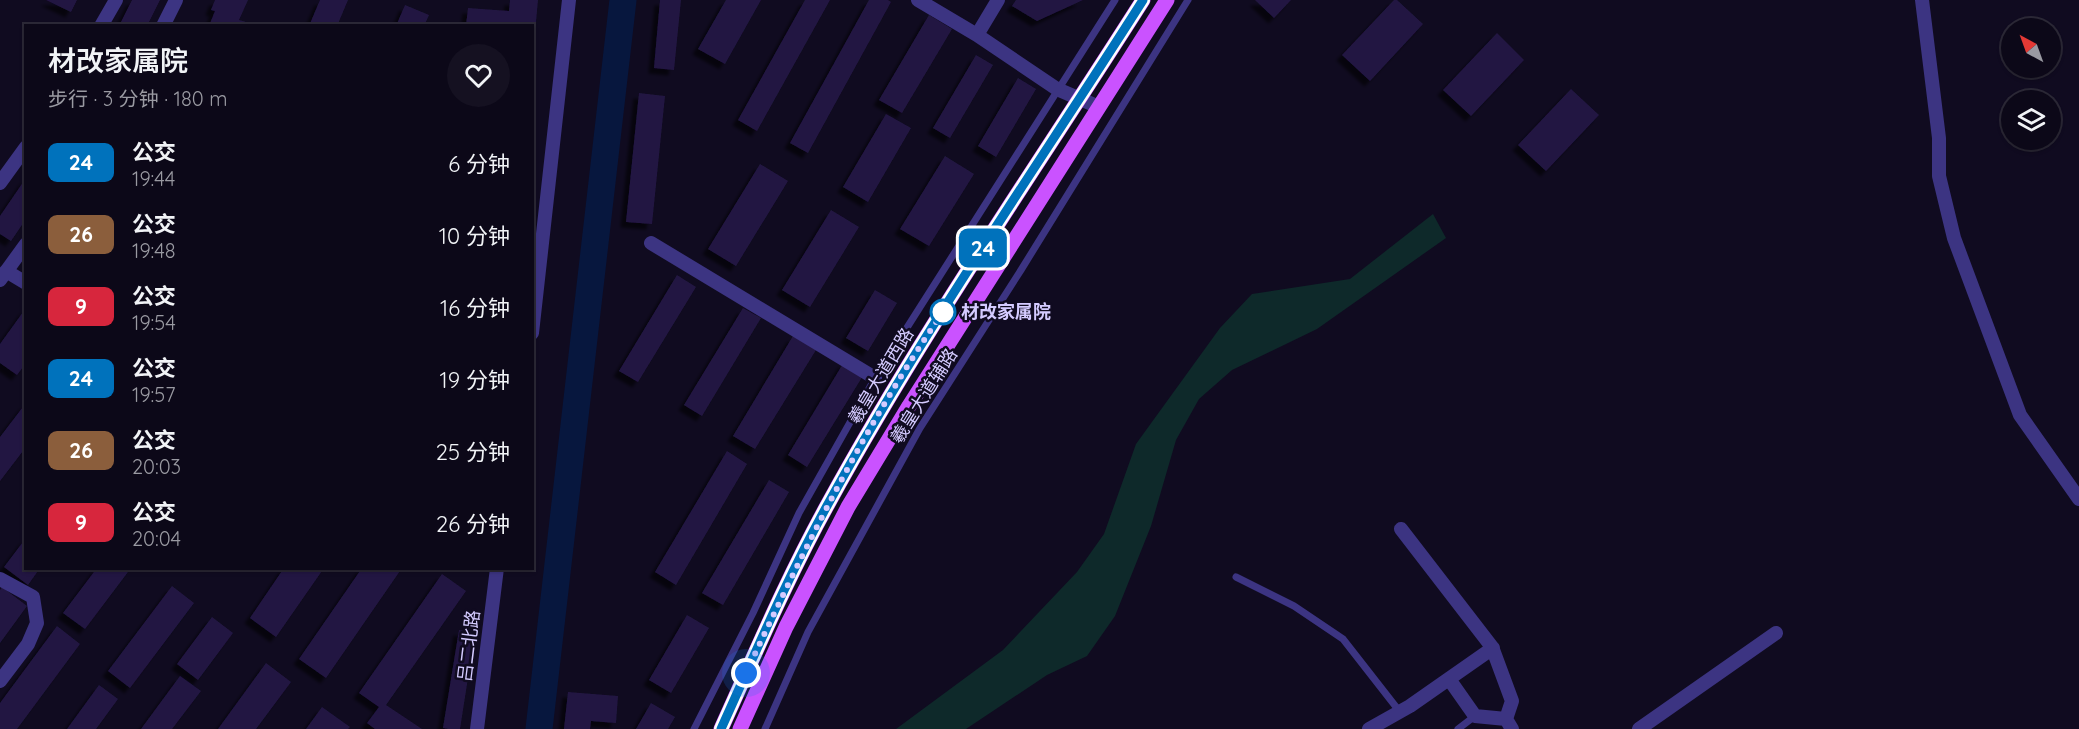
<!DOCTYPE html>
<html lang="zh">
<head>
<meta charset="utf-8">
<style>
	body { margin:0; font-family:Quicksand,"Noto Sans SC",sans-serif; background:#151121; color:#f1f3f6; height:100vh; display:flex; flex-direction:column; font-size:22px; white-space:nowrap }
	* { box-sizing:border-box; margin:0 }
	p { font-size:20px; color:#9a9aa2 }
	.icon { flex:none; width:33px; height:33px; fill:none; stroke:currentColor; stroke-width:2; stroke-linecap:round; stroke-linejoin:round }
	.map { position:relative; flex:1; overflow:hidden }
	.panel { position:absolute; left:24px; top:24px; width:510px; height:546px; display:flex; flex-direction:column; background:#0c0818; border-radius:0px; box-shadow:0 2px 4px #0004,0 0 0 2px #2c2937 }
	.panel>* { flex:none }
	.badge { padding:0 12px; border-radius:9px; font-size:21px; line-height:39px }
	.needle { width:39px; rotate:319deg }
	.buttons { position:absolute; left:2001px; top:18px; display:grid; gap:12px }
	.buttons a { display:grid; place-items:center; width:60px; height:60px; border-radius:50%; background:#0c0818; box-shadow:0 2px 4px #0004,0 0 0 2px #2c2937; font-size:30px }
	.you { position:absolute; width:30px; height:30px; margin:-15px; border:4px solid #fff; border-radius:50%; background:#1a73e8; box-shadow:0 0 0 9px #1a73e833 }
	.map>.badge { position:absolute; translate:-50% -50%; box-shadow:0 0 0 3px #fff }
	.round { display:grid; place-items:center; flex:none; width:63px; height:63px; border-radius:32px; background:#151121 }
	.overview { display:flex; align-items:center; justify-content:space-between; height:102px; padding:0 24px }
	h1 { font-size:28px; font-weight:600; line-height:45px }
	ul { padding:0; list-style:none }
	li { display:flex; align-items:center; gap:18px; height:72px; padding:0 24px }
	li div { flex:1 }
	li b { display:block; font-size:22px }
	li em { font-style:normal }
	li .badge { min-width:66px; font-weight:700; text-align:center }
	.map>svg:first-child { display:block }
	.green { fill:#0e292a }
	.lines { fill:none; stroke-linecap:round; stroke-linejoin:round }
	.river { stroke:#07173e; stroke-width:27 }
	.building { fill:#221742; filter:url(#shadow) }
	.service { stroke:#3c3482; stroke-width:7 }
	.minor { stroke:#3c3482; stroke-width:14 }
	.primary { stroke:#ca52ff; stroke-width:15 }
	.line-casing { stroke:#fff; stroke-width:14 }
	.line { stroke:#0072bc; stroke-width:9 }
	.walk { stroke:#d4cbff; stroke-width:6; stroke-dasharray:0 10.8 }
	.stop-dot { fill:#fff; stroke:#0072bc; stroke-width:3 }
	.labels { text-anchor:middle; stroke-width:5; stroke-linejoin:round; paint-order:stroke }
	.stop-label { font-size:18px; font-weight:bold; fill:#d4cbff; stroke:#100b20; text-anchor:start }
	.street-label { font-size:18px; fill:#d4cbff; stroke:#100b20 }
</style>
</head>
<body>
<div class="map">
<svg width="2079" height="729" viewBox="0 0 2079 729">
	<defs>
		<filter id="shadow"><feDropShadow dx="-5.5" dy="5.5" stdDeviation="1.5" flood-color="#0009"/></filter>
	</defs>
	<rect width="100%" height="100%" fill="#100b20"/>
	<path class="green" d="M 1433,214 L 1446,238 L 1317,329 L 1232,370 L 1199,399 L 1176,440 L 1151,526 L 1115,616 L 1087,656 L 1047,675 L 966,729 L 896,729 L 1003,650 L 1077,572 L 1104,534 L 1136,444 L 1220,328 L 1252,294 L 1350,279 Z"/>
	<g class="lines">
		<path class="river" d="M 539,729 L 623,0"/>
	</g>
	<path class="building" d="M 46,0 L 77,0 L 71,12 Z
		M 132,0 L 160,0 L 147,26 L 119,26 Z
		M 215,0 L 248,0 L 239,20 L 246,22 L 244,26 L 209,26 L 215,11 L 211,10 Z
		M 320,0 L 348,0 L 337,26 L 309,26 Z
		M 510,0 L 538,0 L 534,44 L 532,44 L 532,26 L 466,26 L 468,8 L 509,11 Z
		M 660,0 L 681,0 L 674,70 L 654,68 Z
		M 726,0 L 761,0 L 725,64 L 698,49 Z
		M 805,0 L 830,0 L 757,131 L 738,120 Z
		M 869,0 L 888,0 L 891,2 L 808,153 L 790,143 Z
		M 1016,0 L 1083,0 L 1037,21 L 1012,6 Z
		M 1255,0 L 1291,0 L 1274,18 Z
		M 1394,0 L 1397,0 L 1423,24 L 1370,81 L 1342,55 Z
		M 405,5 L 429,15 L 424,26 L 396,26 Z
		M 929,15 L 952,29 L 902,113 L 879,100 Z
		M 1497,33 L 1524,60 L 1471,116 L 1443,90 Z
		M 976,55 L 993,65 L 950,138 L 933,128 Z
		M 1018,78 L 1036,89 L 996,157 L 978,146 Z
		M 1571,89 L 1599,115 L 1546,171 L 1518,145 Z
		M 639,93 L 665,96 L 652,224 L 626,222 Z
		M 886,114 L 911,128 L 868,202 L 843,187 Z
		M 945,156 L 974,174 L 929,246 L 900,229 Z
		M 760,164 L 788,181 L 736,266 L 708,249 Z
		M 26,178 L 26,219 L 11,241 L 0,234 L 0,216 Z
		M 831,210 L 859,227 L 810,307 L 782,290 Z
		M 677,275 L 696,287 L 638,382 L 619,371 Z
		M 875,290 L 897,303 L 868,351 L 846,338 Z
		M 26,308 L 26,363 L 17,375 L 0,363 L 0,344 Z
		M 743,308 L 761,318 L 702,416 L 684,405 Z
		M 793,336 L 816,350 L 755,449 L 733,436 Z
		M 844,362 L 864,374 L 807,467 L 788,455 Z
		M 26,403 L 26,447 L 0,481 L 0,437 Z
		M 727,451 L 747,464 L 676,585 L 655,572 Z
		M 769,480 L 789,492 L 723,605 L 702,593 Z
		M 26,538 L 26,568 L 40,568 L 28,585 L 4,567 Z
		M 97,568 L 131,568 L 85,629 L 63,613 Z
		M 284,568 L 324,568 L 276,637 L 250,618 Z
		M 362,568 L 402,568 L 326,678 L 299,659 Z
		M 442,574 L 466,591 L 386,705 L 422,729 L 375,729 L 367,723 L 379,707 L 359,693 Z
		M 172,586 L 194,603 L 130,688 L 108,671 Z
		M 2,587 L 27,606 L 0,643 L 0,590 Z
		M 687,615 L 709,628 L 671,693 L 649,680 Z
		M 212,617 L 233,633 L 198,680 L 177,664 Z
		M 57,626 L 80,644 L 17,729 L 0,729 L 0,703 Z
		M 459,630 L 475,633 L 460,729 L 449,729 L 443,728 Z
		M 266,663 L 291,682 L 256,729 L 218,729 Z
		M 180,676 L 201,691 L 172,729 L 141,729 Z
		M 99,685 L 118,699 L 96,729 L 67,729 Z
		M 568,692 L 618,696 L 616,723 L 591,721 L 590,729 L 564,729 Z
		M 651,703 L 675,717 L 668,729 L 636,729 Z
		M 322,707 L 350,727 L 348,729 L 306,729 Z"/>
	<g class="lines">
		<path class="service" d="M 1236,577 L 1294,606 L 1343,639 L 1400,712
			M 694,729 L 753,613 L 799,513 L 875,378 L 1115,0
			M 765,729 L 808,632 L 920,428 L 1021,270 L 1188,0
			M 1458,729 L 1475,716"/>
		<path class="minor" d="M 918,0 L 977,35 L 1057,89 L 1099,107
			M 1922,0 L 1939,138 L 1939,176 L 1954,238 L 2020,415 L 2079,499
			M 101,26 L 116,0
			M 163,26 L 176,0
			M 977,35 L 998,0
			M 0,183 L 26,147
			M 651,243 L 875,378
			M 6,271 L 26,283
			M 0,280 L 26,244
			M 532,333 L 569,0
			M 1401,529 L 1492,647 L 1512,701 L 1506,719 L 1512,729
			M 0,579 L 33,597 L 37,623 L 28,644 L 0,681
			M 1449,679 L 1475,716 L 1506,719
			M 477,729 L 497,568
			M 1369,729 L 1410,706 L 1493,648
			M 1639,729 L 1776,633"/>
		<path class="primary" d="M 721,729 C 755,654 788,576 828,504 C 923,330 1037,167 1143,0
			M 740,729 L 786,627 L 848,507 L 909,406 L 1167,0"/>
	</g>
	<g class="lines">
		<g class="line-casing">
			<path id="line" d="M 721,729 C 755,654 788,576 828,504 C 923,330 1037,167 1143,0"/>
		</g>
		<use href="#line" class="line"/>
		<path class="walk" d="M 746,673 C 804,549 865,425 943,312"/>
	</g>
	<circle class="stop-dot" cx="943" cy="312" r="12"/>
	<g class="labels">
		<g class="stop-label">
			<text x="961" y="318">材改家属院</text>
		</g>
		<g class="street-label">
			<text transform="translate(881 376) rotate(-59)" y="6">羲皇大道西路</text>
			<text transform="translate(924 396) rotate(-58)" y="6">羲皇大道辅路</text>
			<text transform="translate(469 646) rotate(-83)" y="6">吕二北路</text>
		</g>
	</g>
</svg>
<div class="buttons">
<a><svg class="needle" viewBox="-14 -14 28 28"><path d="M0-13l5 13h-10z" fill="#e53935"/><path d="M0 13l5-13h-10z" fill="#9a9aa2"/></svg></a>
<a><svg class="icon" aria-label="layers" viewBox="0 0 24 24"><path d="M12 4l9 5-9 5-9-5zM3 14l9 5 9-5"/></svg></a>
</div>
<div class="you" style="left:746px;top:673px"></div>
<b class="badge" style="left:983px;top:248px;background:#0072bc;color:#fff">24</b>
<section class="panel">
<div class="overview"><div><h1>材改家属院</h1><p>步行 · 3 分钟 · 180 m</p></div><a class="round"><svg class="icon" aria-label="heart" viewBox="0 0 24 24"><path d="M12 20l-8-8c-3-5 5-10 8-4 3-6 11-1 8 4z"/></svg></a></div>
<ul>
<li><span class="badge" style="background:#0072bc;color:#fff">24</span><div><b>公交</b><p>19:44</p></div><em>6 分钟</em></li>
<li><span class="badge" style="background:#8b5e3c;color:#fff">26</span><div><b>公交</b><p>19:48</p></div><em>10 分钟</em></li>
<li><span class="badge" style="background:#d7263d;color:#fff">9</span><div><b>公交</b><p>19:54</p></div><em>16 分钟</em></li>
<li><span class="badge" style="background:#0072bc;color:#fff">24</span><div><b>公交</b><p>19:57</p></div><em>19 分钟</em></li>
<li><span class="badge" style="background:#8b5e3c;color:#fff">26</span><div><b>公交</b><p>20:03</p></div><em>25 分钟</em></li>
<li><span class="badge" style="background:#d7263d;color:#fff">9</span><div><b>公交</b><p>20:04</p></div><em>26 分钟</em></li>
</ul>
</section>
</div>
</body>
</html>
